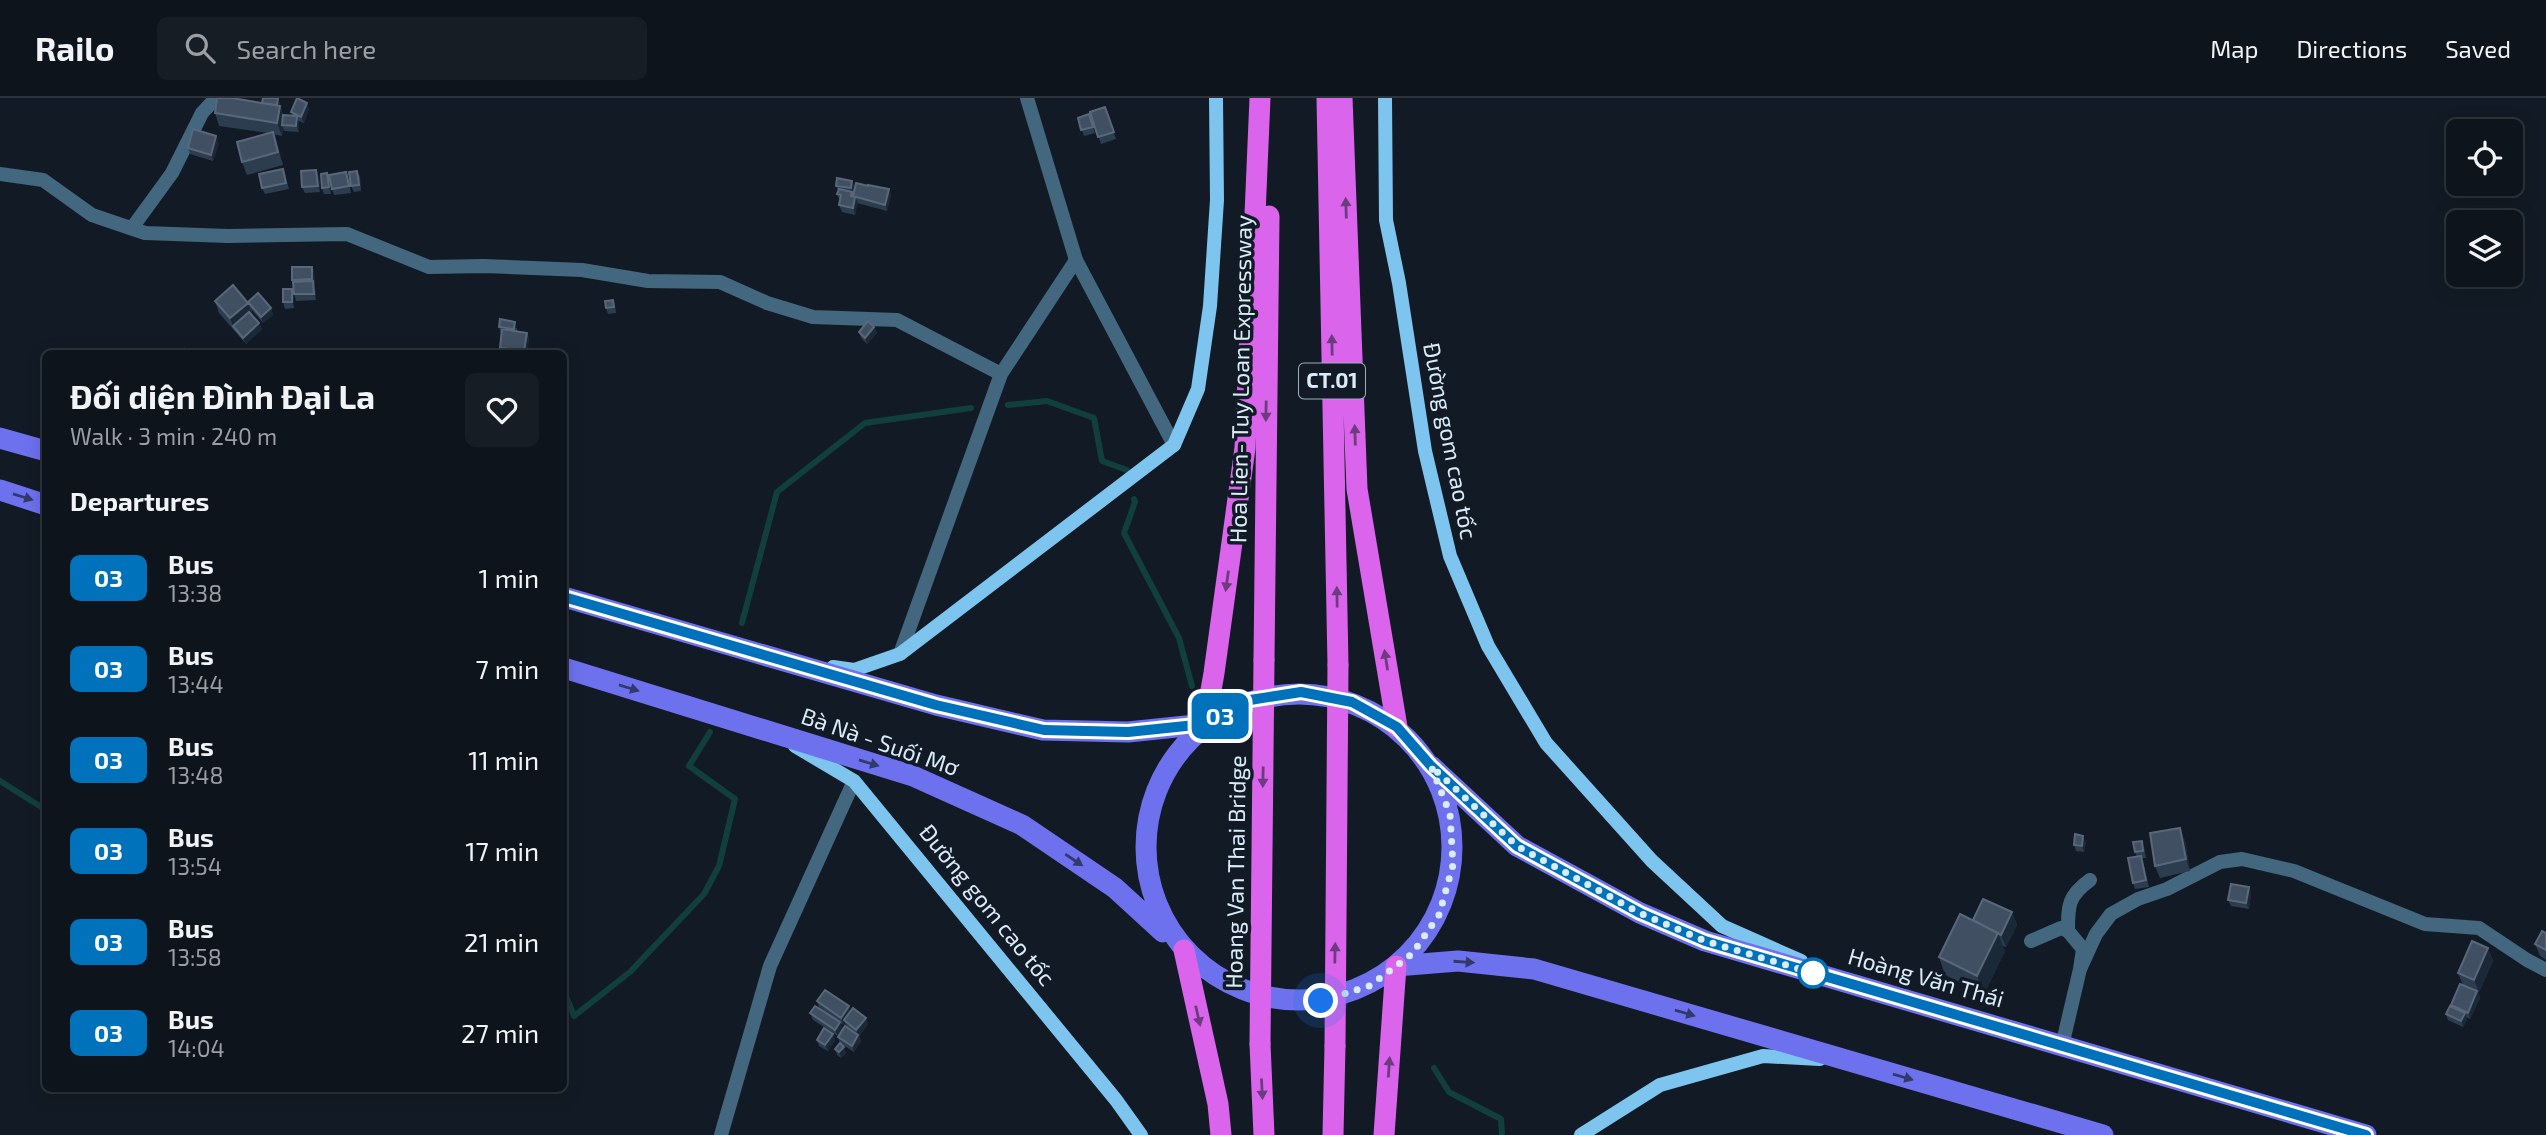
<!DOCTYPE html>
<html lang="en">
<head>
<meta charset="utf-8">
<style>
	body { margin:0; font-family:"Exo 2",sans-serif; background:#171d25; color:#f1f3f6; height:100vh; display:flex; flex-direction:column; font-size:26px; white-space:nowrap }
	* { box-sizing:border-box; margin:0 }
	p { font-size:23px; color:#9b9ea3 }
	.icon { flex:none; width:38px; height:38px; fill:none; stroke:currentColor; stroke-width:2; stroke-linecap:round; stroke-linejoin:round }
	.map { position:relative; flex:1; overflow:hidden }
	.sheet { position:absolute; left:42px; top:252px; width:525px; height:742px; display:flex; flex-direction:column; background:#0e141c; border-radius:10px; box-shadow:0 4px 18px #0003,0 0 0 2px #2e333b }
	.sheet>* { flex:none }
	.badge { padding:0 14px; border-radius:10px; font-size:24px; line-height:46px }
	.tools { position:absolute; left:2446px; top:21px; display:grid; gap:14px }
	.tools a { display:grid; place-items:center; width:77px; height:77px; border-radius:10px; background:#0e141c; box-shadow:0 4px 18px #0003,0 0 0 2px #2e333b; font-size:35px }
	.you { position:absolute; width:35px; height:35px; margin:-18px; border:5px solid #fff; border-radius:50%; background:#1a73e8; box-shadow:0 0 0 10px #1a73e833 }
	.map>.badge { position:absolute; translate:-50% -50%; box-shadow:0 0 0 4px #fff }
	h2 { padding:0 28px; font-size:26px; line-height:63px }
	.round { display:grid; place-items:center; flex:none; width:74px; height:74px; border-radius:10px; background:#171d25 }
	.overview { display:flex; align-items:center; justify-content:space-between; height:119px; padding:0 28px }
	h1 { font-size:33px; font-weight:700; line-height:52px }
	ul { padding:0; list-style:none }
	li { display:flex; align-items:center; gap:21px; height:91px; padding:0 28px }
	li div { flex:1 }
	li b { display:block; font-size:26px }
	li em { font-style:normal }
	li .badge { min-width:77px; font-weight:700; text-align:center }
	header { display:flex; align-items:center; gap:42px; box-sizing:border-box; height:98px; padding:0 35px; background:#0e141c; border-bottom:2px solid #2e333b }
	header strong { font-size:33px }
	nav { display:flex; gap:38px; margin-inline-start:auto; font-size:24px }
	.search { width:490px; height:63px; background:#171d25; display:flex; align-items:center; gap:18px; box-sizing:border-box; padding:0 24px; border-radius:10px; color:#9b9ea3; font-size:26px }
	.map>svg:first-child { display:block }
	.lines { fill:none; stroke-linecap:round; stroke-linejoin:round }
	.stream { stroke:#113f3e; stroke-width:6 }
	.minor { stroke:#43677e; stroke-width:14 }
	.tertiary { stroke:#43677e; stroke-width:14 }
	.secondary { stroke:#7dc4ef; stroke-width:14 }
	.primary { stroke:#6e71ed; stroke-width:21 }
	.motorway { stroke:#db64ec; stroke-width:21 }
	.motorway-bridge { stroke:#db64ec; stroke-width:21 }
	.wall { fill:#2d3d50 }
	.shaded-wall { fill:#1a2837 }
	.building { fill:#405062; stroke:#58687a; stroke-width:2 }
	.oneway { fill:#6c3c7f }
	.oneway2 { fill:#32396b }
	.line-casing { stroke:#fff; stroke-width:16 }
	.line { stroke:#0072bc; stroke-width:10 }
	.walk { stroke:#daebfa; stroke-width:7; stroke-dasharray:0 12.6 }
	.stop-dot { fill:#fff; stroke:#0072bc; stroke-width:3.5 }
	.labels { text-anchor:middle; stroke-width:7; stroke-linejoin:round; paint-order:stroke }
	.shield { fill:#121b25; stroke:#9eadba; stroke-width:2 }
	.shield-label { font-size:21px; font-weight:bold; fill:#daebfa }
	.street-label { font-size:23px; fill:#daebfa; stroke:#121b25 }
</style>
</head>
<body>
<header>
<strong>Railo</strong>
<div class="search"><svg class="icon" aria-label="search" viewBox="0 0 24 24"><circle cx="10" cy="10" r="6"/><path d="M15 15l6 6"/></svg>Search here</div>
<nav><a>Map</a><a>Directions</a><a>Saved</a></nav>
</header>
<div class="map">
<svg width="2546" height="1037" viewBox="0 0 2546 1037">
	<rect width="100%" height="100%" fill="#121b25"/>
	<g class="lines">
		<path class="stream" d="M 1008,307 L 1047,303 L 1094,320 L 1102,363 L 1127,372
			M 1134,401 L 1135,404 L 1124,435 L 1179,540 L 1192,588
			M 742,525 L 777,394 L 865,325 L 971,310
			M 0,683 L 46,712
			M 564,893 L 574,918 L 630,874 L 704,796 L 719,768 L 735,701 L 689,668 L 710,634
			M 1434,970 L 1449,994 L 1501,1021 L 1502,1037"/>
		<path class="minor" d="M 0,76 L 43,82 L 92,117 L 145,135 L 228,138 L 347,136 L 429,169 L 484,168 L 582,172 L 648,183 L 720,184 L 767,205 L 813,219 L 897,222 L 1001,276 L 1076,162
			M 132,130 L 172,75 L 202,15 L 216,0
			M 900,556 L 1001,276
			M 2068,833 C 2068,807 2068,798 2090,782
			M 2031,843 L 2061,830 L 2068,833 L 2083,851 L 2080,871 L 2062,948
			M 2080,871 L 2096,836 L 2111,816 L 2138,801 L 2167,791 L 2220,764 L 2242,761 L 2294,773 L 2425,826 L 2479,830 L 2527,862 L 2546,872
			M 721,1037 L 770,868 L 854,683"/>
		<path class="tertiary" d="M 1027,0 L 1076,162 L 1174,347"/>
		<path class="secondary" d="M 1385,0 L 1386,122 L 1399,185 L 1425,353 L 1450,458 L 1488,548 L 1546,645 L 1652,763 L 1722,828 L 1801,863
			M 833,569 L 854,572 L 900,556 L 1174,347 L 1198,291 L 1210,208 L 1217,102 L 1216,0
			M 795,648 L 854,683 L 1116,1002 L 1141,1037
			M 1581,1037 L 1660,987 L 1763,958 L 1820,961"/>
		<path class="primary" d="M 0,340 L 46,353
			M 0,392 L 46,407
			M 564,499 L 936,607 L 1043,632 L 1128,634 L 1205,626
			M 564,570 L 913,678 L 1022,727 L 1115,790 L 1163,834
			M1146 749a153 153 0 1 1 306 0a153 153 0 1 1-306 0Z
			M 1431,668 L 1517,748 L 1640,815 L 1705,843 L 2366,1037
			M 1396,868 L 1458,863 L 1534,871 L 2103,1037"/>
		<path class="motorway" d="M 1327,0 L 1338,567
			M 1342,0 L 1357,391 L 1397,629
			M 1264,562 L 1269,118
			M 1205,626 L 1214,575 L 1245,350 L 1260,0
			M 1184,852 L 1218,1006 L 1221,1037
			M 1260,946 L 1264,1037
			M 1333,1037 L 1335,948
			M 1384,1037 L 1396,868"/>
		<path class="motorway-bridge" d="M 1260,946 L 1264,562
			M 1335,948 L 1338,567"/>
	</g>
	<path class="wall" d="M 278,0 L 283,17 L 293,18 L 291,14 L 309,11 L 304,25 L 298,23 L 299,34 L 284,33 L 283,30 L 282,38 L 274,36 L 283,67 L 247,77 L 242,64 L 268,35 L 219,28 L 215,15 L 262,5 Z
		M 1105,9 L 1116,41 L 1101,46 L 1090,14 Z
		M 1089,16 L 1095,35 L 1084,38 L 1078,20 Z
		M 219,45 L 213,63 L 190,56 L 188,50 Z
		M 283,71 L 289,91 L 265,96 L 262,90 Z
		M 316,72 L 319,78 L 320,94 L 305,95 L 302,89 Z
		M 357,73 L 360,79 L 361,93 L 354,94 L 351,88 Z
		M 327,75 L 329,81 L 331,96 L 324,96 L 322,90 Z
		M 349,81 L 351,95 L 334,97 L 332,91 Z
		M 836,88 L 855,89 L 853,97 L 891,97 L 887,113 L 857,105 L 855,117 L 842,114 L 839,107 L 840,103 L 837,96 L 838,93 Z
		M 312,169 L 314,175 L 316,202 L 296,203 L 294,196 L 292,182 Z
		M 292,191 L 294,197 L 294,210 L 285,211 L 283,204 Z
		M 215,203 L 248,204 L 271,210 L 273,217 L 263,225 L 251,211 L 253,218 L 259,225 L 262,231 L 246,246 L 219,215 Z
		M 615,208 L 616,215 L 608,216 L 606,210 Z
		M 499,229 L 517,230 L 517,233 L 527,235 L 529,241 L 527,256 L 502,256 L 500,250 L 501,235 Z
		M 874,229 L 877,235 L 867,246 L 861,240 L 859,234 Z
		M 2185,742 L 2190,773 L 2160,780 L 2155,768 Z
		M 2086,744 L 2084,754 L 2076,753 L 2074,747 Z
		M 2144,749 L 2146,760 L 2142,760 L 2149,789 L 2135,791 L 2133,785 L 2137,759 L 2135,754 Z
		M 2249,789 L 2251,796 L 2249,811 L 2231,808 L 2228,802 Z
		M 2012,814 L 2017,827 L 2006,849 L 2003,848 L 2005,853 L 1984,896 L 1945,877 L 1939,859 L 1973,822 Z
		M 2546,835 L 2546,862 L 2540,858 L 2535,846 Z
		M 2488,850 L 2493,863 L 2479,894 L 2478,894 L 2480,900 L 2470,921 L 2466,919 L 2467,922 L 2463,929 L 2448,922 L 2446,916 L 2452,909 L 2451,907 L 2463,887 L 2458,875 Z
		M 817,903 L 851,913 L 868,926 L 859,938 L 861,943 L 854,954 L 840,945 L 846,955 L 841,960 L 837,957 L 835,951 L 840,945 L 838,939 L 852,933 L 846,928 L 845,924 L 843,927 L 840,925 L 838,938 L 813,922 L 810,915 L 835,921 L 819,910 Z
		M 833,936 L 835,942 L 828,953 L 819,948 L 817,942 Z"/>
	<path class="shaded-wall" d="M 278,0 L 280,6 L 280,10 L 280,8 L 284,20 L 282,27 L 283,30 L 282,38 L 277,25 L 277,8 Z
		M 307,5 L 309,11 L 304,25 L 301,19 Z
		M 297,18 L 299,25 L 299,34 L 296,28 Z
		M 216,38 L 219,45 L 213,63 L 211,57 Z
		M 316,72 L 319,78 L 320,94 L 318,88 Z
		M 327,75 L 329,81 L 331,96 L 329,89 Z
		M 852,83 L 855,89 L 853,97 L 851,90 Z
		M 889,91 L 891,97 L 887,113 L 885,107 Z
		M 855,99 L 858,105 L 855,117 L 853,110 Z
		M 312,169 L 314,175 L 316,202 L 314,196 Z
		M 292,191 L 294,197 L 294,210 L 292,204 Z
		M 248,205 L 253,217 L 236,232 L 233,228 L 230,220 Z
		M 271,210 L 273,217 L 263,225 L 261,219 Z
		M 259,225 L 262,231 L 246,246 L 243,240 Z
		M 874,229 L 877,235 L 867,246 L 865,240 Z
		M 527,235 L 529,241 L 527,256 L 525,256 L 524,253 Z
		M 2180,730 L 2185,742 L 2190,773 L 2186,761 Z
		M 2083,738 L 2086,744 L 2084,754 L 2082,748 Z
		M 2249,789 L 2251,796 L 2249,811 L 2246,805 Z
		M 2012,814 L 2017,827 L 2006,849 L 2001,837 Z
		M 1998,835 L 2005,853 L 1984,896 L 1977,878 Z
		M 2488,850 L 2493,863 L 2479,894 L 2474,882 Z
		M 2477,893 L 2480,900 L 2470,921 L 2468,915 Z
		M 849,908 L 851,915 L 844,922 L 845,924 L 843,927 L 841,920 Z
		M 2465,915 L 2467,922 L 2463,929 L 2461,923 Z
		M 866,920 L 868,926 L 859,938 L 856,932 Z
		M 840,924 L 843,931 L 838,938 L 835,932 Z
		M 833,936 L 835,942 L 828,953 L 825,947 Z
		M 858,937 L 861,943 L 854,954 L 852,948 Z
		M 844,949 L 846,955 L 841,960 L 839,954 Z"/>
	<path class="building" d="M 217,0 L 232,0 L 280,8 L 277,25 L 215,15 Z
		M 263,0 L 278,0 L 277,7 L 262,5 Z
		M 297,0 L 307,5 L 301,19 L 291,14 Z
		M 1105,9 L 1114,34 L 1098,39 L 1090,14 Z
		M 1089,16 L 1093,29 L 1081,32 L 1078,20 Z
		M 283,17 L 297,18 L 296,28 L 282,27 Z
		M 193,31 L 216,38 L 211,57 L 188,50 Z
		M 273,34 L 278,54 L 242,64 L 237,44 Z
		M 283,71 L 286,85 L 262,90 L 259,76 Z
		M 316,72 L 318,88 L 302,89 L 301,73 Z
		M 357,73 L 359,87 L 351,88 L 349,74 Z
		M 346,74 L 349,88 L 332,91 L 329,77 Z
		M 327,75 L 329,89 L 322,90 L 321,76 Z
		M 837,80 L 852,83 L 851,90 L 836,88 Z
		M 856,85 L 868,88 L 868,87 L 889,91 L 885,107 L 853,98 Z
		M 839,91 L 852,94 L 851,98 L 855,99 L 853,110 L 839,107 L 841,97 L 837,96 Z
		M 292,169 L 312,169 L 312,181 L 292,182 Z
		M 313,183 L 314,196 L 294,196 L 293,184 Z
		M 233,187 L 248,205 L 230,220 L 215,203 Z
		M 283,191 L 292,191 L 292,204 L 283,204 Z
		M 258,195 L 271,210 L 261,219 L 248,204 Z
		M 613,202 L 614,209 L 606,210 L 605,203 Z
		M 249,214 L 259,225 L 243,240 L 233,228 Z
		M 500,221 L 515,224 L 514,231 L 499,229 Z
		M 868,223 L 874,229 L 865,240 L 859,234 Z
		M 502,231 L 527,235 L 524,253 L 500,250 Z
		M 185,251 L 194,256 L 183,256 Z
		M 503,252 L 521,256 L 503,256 Z
		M 2180,730 L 2186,761 L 2155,768 L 2150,735 Z
		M 2075,736 L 2083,738 L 2082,748 L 2074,747 Z
		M 2142,743 L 2143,753 L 2135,754 L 2133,744 Z
		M 2141,758 L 2146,782 L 2133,785 L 2128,760 Z
		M 2231,786 L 2249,789 L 2246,805 L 2228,802 Z
		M 1983,801 L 2012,814 L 2001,837 L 1973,822 Z
		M 1960,816 L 1998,835 L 1977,878 L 1939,859 Z
		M 2542,833 L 2546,835 L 2546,852 L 2535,846 Z
		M 2472,843 L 2488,850 L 2474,882 L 2458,875 Z
		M 2460,886 L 2477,893 L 2468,915 L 2451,907 Z
		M 825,892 L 849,908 L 841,920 L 817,903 Z
		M 815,908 L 840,924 L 835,932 L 810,915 Z
		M 2450,908 L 2465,915 L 2461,923 L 2446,916 Z
		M 853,910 L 866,920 L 856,932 L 844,922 Z
		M 845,928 L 858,937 L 852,948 L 838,939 Z
		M 824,930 L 833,936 L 825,947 L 817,942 Z
		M 840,945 L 844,949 L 839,954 L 835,951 Z"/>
	<defs><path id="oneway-solid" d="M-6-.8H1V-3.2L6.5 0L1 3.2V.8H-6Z" transform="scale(1.75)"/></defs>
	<g class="oneway">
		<use href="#oneway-solid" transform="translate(1346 110) rotate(-92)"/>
		<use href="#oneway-solid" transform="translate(1332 247) rotate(-91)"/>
		<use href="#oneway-solid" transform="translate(1266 313) rotate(91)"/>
		<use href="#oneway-solid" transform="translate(1355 337) rotate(-92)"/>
		<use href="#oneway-solid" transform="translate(1227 483) rotate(98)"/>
		<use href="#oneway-solid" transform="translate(1337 499) rotate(-91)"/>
		<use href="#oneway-solid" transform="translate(1386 562) rotate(-99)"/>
		<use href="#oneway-solid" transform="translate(1263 679) rotate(91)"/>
		<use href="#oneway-solid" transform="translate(1335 855) rotate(-89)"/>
		<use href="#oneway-solid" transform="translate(1198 918) rotate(77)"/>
		<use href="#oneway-solid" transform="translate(1389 969) rotate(-86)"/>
		<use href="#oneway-solid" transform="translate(1262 991) rotate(87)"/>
	</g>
	<g class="oneway2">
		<use href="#oneway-solid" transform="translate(23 399) rotate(17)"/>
		<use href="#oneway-solid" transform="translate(629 590) rotate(17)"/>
		<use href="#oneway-solid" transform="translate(869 665) rotate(17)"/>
		<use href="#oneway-solid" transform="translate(1074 762) rotate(34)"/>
		<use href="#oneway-solid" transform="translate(1464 864) rotate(4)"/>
		<use href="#oneway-solid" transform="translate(1685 915) rotate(16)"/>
		<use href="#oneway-solid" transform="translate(1903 979) rotate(16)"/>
	</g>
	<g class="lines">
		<g class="line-casing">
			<path id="line" d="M 564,499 L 936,607 L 1044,632 L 1128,634 L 1205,626 L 1250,602 L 1301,594 L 1352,604 L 1397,629 L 1431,668 L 1517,748 L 1640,815 L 1705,843 L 2366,1037"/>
		</g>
		<use href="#line" class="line"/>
		<path class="walk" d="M 1321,903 L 1369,888 L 1383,878 L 1412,856 L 1439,817 L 1453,767 L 1450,716 L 1431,668 L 1517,748 L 1640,815 L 1705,843 L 1813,875"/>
	</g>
	<circle class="stop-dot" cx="1813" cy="875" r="14"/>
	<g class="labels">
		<rect class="shield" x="1299" y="265.5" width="66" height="35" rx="5"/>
		<g class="shield-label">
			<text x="1332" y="290">CT.01</text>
		</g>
		<g class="street-label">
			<text transform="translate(1241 281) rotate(-89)" y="8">Hoa Lien- Tuy Loan Expressway</text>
			<text transform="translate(1450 343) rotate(79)" y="8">Đường gom cao tốc</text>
			<text transform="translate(880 644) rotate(19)" y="8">Bà Nà - Suối Mơ</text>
			<text transform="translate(1236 774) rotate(-89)" y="8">Hoang Van Thai Bridge</text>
			<text transform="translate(987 807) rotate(51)" y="8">Đường gom cao tốc</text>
			<text transform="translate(1926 880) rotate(16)" y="8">Hoàng Văn Thái</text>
		</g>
	</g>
</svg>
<div class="tools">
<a><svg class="icon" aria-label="locate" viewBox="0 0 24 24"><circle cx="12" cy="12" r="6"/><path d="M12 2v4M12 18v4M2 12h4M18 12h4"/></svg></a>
<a><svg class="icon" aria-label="layers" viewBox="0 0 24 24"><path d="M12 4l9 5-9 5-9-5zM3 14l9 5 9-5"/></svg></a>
</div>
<div class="you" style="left:1321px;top:903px"></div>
<b class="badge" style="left:1220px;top:618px;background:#0072bc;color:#fff">03</b>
<section class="sheet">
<div class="overview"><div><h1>Đối diện Đình Đại La</h1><p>Walk · 3 min · 240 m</p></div><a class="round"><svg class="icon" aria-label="heart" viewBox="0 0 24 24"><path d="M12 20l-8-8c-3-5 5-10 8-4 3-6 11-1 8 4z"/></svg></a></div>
<h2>Departures</h2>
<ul>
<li><span class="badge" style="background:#0072bc;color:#fff">03</span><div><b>Bus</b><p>13:38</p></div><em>1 min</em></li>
<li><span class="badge" style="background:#0072bc;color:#fff">03</span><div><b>Bus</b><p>13:44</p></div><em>7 min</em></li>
<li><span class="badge" style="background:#0072bc;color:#fff">03</span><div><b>Bus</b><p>13:48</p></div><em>11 min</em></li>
<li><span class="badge" style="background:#0072bc;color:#fff">03</span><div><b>Bus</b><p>13:54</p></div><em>17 min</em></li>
<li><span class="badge" style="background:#0072bc;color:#fff">03</span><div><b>Bus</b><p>13:58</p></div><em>21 min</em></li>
<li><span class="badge" style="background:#0072bc;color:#fff">03</span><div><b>Bus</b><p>14:04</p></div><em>27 min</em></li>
</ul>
</section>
</div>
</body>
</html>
